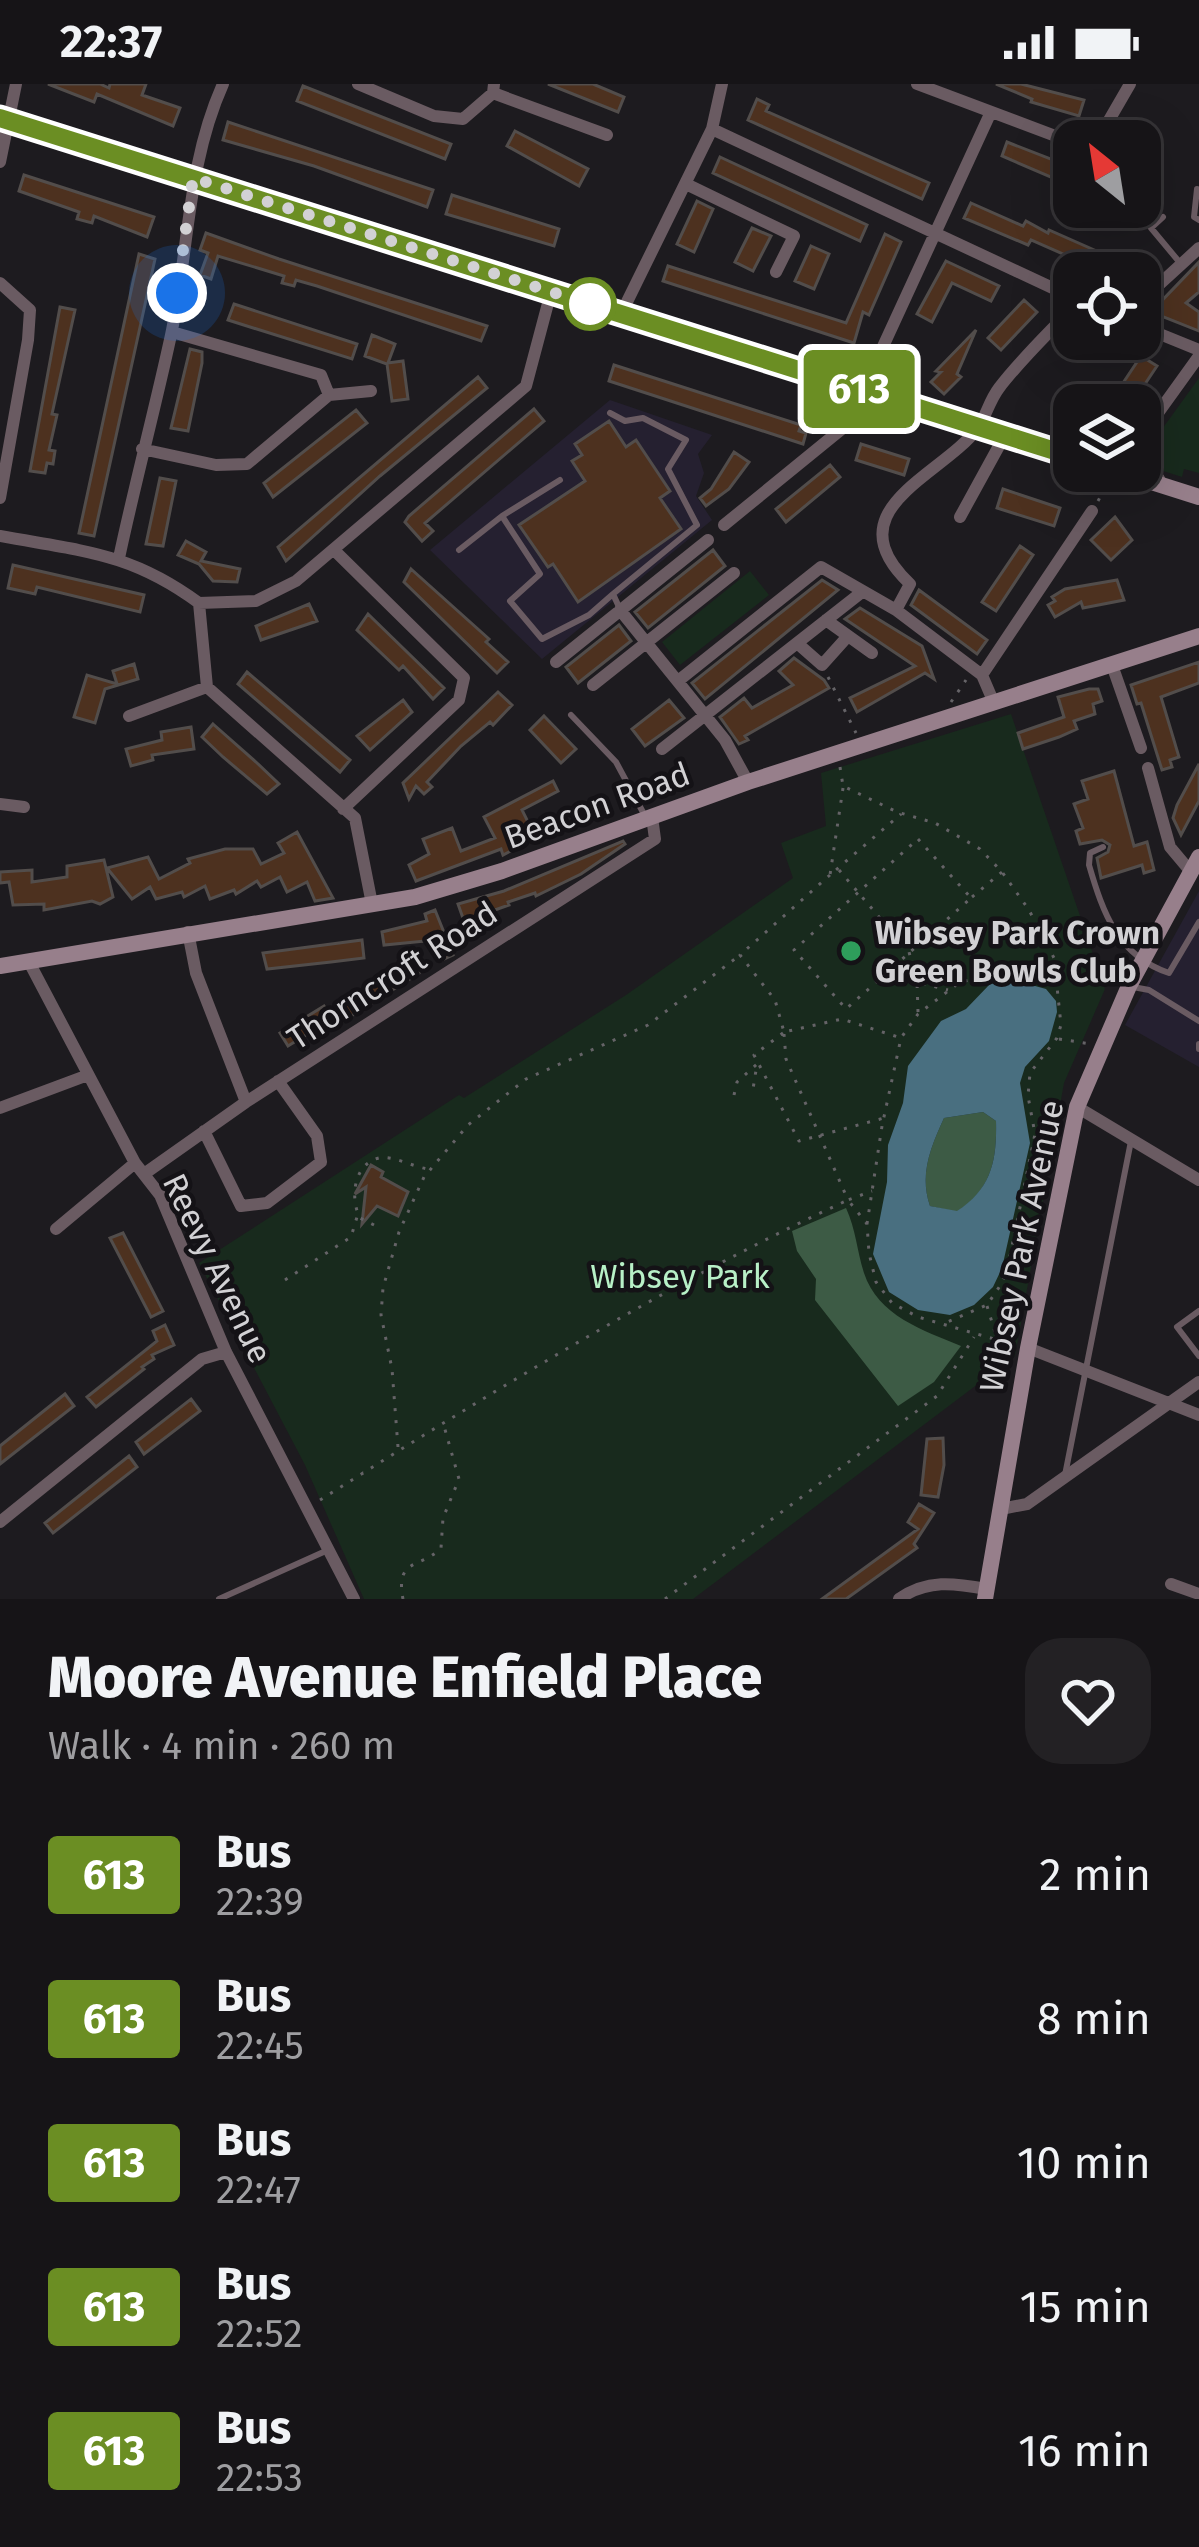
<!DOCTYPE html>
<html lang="en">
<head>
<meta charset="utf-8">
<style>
	body { margin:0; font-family:"Fira Sans",sans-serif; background:#232124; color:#f1f3f6; height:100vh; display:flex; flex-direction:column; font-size:45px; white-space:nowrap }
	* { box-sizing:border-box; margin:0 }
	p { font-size:39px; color:#9e9ea1 }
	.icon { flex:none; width:66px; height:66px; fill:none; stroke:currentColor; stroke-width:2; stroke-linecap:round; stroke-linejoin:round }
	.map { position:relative; height:1515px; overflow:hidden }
	.details { display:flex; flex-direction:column; background:#161417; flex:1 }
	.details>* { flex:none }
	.badge { padding:0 24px; border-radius:9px; font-size:42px; line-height:78px }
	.needle { width:78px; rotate:330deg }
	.buttons { position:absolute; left:1053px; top:36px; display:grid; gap:24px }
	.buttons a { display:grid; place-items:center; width:108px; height:108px; border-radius:24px; background:#161417; box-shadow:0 12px 48px #0002,0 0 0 3px #353336; font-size:60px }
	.you { position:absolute; width:60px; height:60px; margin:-30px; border:9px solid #fff; border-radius:50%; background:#1a73e8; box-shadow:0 0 0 18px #1a73e833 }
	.map>.badge { position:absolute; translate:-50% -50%; box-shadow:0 0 0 6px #fff }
	.round { display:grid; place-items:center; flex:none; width:126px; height:126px; border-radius:36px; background:#232124 }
	.summary { display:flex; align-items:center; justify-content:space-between; height:204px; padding:0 48px }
	h1 { font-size:57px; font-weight:800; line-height:90px }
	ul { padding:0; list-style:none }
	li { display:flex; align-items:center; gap:36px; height:144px; padding:0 48px }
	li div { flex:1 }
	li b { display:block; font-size:45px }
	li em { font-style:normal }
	li .badge { min-width:132px; font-weight:700; text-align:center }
	.status { display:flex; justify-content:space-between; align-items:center; height:84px; padding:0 60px; background:#161417; direction:ltr }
	.status svg { height:33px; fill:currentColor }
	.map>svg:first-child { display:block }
	.industrial { fill:#252030 }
	.green { fill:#182a1d }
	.forest { fill:#3d5b45 }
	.water { fill:#496f80; fill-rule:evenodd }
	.building { fill:#4d311f; stroke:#524d4b; stroke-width:3 }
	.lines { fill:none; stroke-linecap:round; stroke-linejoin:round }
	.path { stroke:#656367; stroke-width:3; stroke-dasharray:3 9; stroke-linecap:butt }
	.lane { stroke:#6a5b62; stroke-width:6 }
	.street { stroke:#6a5b62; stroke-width:12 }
	.secondary { stroke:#977f8b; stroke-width:16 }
	.line-casing { stroke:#fff; stroke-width:27 }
	.line { stroke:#6b8e23; stroke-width:18 }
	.walk { stroke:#d2d1d4; stroke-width:12; stroke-dasharray:0 21.6 }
	.stop-dot { fill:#fff; stroke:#6b8e23; stroke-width:6 }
	.leisure-dot { fill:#2e9e5b; stroke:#141216; stroke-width:4.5 }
	.labels { text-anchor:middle; stroke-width:9; stroke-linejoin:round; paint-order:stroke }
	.street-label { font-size:33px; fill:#d2d1d4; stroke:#141216 }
	.poi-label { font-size:33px; font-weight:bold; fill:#d2d1d4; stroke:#141216; text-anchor:start }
	.park-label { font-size:33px; fill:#b8f0c7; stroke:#141216 }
</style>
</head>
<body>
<div class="status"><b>22:37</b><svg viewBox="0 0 49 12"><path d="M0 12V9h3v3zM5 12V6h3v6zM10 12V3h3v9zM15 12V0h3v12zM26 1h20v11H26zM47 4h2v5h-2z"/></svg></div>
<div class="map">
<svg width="1199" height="1515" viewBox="0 0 1199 1515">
	<rect width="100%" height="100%" fill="#1d1b1f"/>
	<path class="industrial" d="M 610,316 L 712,351 L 698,370 L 704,389 L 696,412 L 712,436 L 542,575 L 430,466 Z
		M 1199,807 L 1199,983 L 1125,941 Z"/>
	<path class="green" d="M 1199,294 L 1199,389 L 1184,385 L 1182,393 L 1160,386 L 1152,366 L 1157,352 Z
		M 750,487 L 769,511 L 680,581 L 662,558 Z
		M 1011,630 L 1105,905 L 1064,999 L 1015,1272 L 693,1515 L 364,1515 L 305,1381 L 199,1179 L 459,1011 L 464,1014 L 626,911 L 793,794 L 781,759 L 826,742 L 821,689 Z"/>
	<path class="forest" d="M 983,1028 L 996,1037 C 997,1077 991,1105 957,1128 L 930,1122 C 919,1090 931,1063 944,1034 Z
		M 846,1124 C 856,1146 857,1167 864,1189 C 878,1232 923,1246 961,1262 L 934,1298 L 898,1322 L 815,1216 L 816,1195 L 797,1167 L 792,1147 Z"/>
	<path class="water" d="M 1013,896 L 1046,905 L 1056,917 L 1057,928 L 1049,957 L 1025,983 L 1020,999 L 1030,1059 L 1002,1184 L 993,1203 L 974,1221 L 950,1231 L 918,1226 L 889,1208 L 873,1170 L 887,1098 L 888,1061 L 903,1019 L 908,982 L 941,937 L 966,925 L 990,900 ZM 983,1028 L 996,1037 C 997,1077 991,1105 957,1127 L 930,1122 C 919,1090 931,1063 944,1034 Z"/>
	<path class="building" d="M 48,0 L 100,0 L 109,4 L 110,0 L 146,0 L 142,11 L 180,24 L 173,42 L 97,10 L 94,18 Z
		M 548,0 L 593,0 L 624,13 L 618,28 Z
		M 996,0 L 1021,0 L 1084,16 L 1079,32 L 1031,18 L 1032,15 Z
		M 303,2 L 451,60 L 445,75 L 297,17 Z
		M 757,15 L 769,21 L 766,27 L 929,99 L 922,115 L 748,36 Z
		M 228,38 L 433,106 L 427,123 L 314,82 L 223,56 Z
		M 515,47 L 588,85 L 579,102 L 507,62 Z
		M 1007,58 L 1074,84 L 1074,103 L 1002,72 Z
		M 720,73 L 867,141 L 860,157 L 713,89 Z
		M 24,91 L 154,133 L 147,153 L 94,132 L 92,139 L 77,135 L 79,128 L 19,107 Z
		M 452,111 L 559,145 L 554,162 L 446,130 Z
		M 697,117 L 713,125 L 694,168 L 677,160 Z
		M 971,119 L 1023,142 L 1026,137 L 1048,149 L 1049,146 L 1101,169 L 1095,184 L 1031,156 L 1028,161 L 964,134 Z
		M 752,144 L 771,152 L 753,187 L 735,178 Z
		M 206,149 L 279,175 L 487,242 L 481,257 L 317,202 L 296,196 L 294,202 L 282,199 L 284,192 L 218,172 L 211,195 L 200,191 L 208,169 L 200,166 Z
		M 885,150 L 901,158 L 869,231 L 863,228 L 854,259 L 663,197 L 668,182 L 846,239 Z
		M 811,162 L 829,170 L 814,205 L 795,197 Z
		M 139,170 L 155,175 L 94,452 L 79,449 Z
		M 946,177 L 999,202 L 991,217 L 952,199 L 932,238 L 917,230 Z
		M 1199,178 L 1199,208 L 1186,219 L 1199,228 L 1199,247 L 1151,228 Z
		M 1024,216 L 1037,228 L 1001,266 L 988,254 Z
		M 234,220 L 357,260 L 352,275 L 228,236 Z
		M 60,223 L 75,226 L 52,330 L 57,331 L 49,366 L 55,367 L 53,380 L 47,379 L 45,389 L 30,387 Z
		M 976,246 L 957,290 L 961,293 L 944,310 L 931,298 L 941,288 L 936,287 Z
		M 372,251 L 395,260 L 388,279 L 403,277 L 408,315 L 392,317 L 387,280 L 365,272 Z
		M 190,265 L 202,268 L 202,279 L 188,347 L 171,344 Z
		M 1141,272 L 1157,282 L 1135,315 L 1119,305 Z
		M 614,281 L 801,341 L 799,347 L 806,349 L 803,360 L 609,297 Z
		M 478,293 L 487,304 L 380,392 L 286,477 L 278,463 Z
		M 534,325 L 544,337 L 425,439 L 433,447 L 422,457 L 405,438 L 409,432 Z
		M 356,326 L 367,339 L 273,413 L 264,399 Z
		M 609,337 L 626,363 L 636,356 L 670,407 L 660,414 L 681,445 L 578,518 L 553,480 L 548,483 L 519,441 L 585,397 L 572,377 L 582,371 L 575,360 Z
		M 861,360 L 909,375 L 904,391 L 856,376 Z
		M 734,368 L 749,378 L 729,405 L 706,422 L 700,414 L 711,405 Z
		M 830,381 L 840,393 L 786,438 L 776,425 Z
		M 160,394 L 176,397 L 163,462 L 146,460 Z
		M 1003,405 L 1060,424 L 1054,442 L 997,424 Z
		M 1115,433 L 1132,456 L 1111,476 L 1091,456 Z
		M 186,457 L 206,468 L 201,477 L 240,485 L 237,498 L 213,497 L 199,480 L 178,471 Z
		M 1020,462 L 1033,471 L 996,527 L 982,518 Z
		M 713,466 L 725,482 L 648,544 L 635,528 Z
		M 13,481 L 144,511 L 140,528 L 37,503 L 35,510 L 8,504 Z
		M 411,485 L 489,555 L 486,558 L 508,578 L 497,589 L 404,498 Z
		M 822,496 L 838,506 L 705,615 L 692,599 Z
		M 1117,496 L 1124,516 L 1083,524 L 1081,518 L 1055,533 L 1048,521 L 1055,517 L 1052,513 L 1065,505 Z
		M 919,506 L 987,556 L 977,570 L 911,521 Z
		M 309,520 L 317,537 L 261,556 L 256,542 Z
		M 860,524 L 922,562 L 934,595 L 925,589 L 857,628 L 850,614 L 915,582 L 845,535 Z
		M 368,530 L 444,604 L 433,615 L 403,582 L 399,586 L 357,546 Z
		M 619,541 L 631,557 L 578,599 L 566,583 Z
		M 794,574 L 824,596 L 829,604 L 745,652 L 748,656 L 739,660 L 720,633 L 744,614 L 752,624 L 793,601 L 779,587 Z
		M 1199,578 L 1199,599 L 1161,613 L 1179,673 L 1170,676 L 1172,683 L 1162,686 L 1141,619 L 1137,620 L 1131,601 Z
		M 134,580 L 138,595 L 105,605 L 95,639 L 74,633 L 87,591 L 117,600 L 113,587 Z
		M 247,588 L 350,676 L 340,688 L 238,600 Z
		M 1089,605 L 1098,605 L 1102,617 L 1093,620 L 1095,630 L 1074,637 L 1077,645 L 1059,653 L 1023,665 L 1018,649 L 1064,633 L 1058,613 Z
		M 498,608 L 512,621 L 493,641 L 490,638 L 461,662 L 427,698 L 432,703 L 424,710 L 416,702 L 409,715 L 403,699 Z
		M 403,616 L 412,628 L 370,666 L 357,652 Z
		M 669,616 L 684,634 L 645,662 L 632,645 Z
		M 544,632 L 576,665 L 561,679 L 530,646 Z
		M 213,640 L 257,679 L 279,700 L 267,710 L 223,673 L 202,653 Z
		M 191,643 L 194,665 L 152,671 L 153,676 L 131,682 L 126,665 L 162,656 L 161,648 Z
		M 1199,680 L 1199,717 L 1181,751 L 1173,734 L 1177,721 Z
		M 1114,687 L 1134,762 L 1147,758 L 1154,786 L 1144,789 L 1142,781 L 1101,794 L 1097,774 L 1108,768 L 1110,761 L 1102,756 L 1080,760 L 1076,747 L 1083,744 L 1074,720 L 1088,715 L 1082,697 Z
		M 553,697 L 558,707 L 522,726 L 536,754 L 503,771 L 501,765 L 416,797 L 409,781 L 429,770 L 423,755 L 452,744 L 461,767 L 495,754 L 484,733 Z
		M 297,748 L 333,814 L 315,817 L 307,798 L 287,808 L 280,793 L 261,803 L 257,797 L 236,810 L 234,806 L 210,815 L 205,802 L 184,813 L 182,808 L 156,815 L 150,803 L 132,815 L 107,784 L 148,773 L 159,795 L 190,779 L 188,775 L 225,765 L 253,765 L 261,780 L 284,769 L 278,759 Z
		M 623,757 L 625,760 L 581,790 L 536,812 L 535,809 L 508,818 L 509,821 L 464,837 L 458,820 L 504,807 Z
		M 104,776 L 113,813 L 100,820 L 92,817 L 44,826 L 44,820 L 13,821 L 9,798 L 0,799 L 0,788 L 32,786 L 32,798 L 67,793 L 67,782 Z
		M 435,826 L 453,871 L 442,876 L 435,856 L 384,861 L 382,848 L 427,837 L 425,830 Z
		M 362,856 L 364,874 L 331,878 L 267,885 L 263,869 Z
		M 414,875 L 419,889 L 340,939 L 337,922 Z
		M 324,922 L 332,935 L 288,962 L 280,949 Z
		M 371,1081 L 383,1088 L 381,1093 L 408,1108 L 398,1132 L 377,1122 L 362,1140 L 366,1103 L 355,1110 Z
		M 123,1149 L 163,1227 L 151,1233 L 110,1154 Z
		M 165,1241 L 174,1261 L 152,1271 L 154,1275 L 142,1283 L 144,1285 L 96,1323 L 87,1313 L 157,1257 L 153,1247 Z
		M 65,1310 L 74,1322 L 0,1380 L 0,1362 Z
		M 191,1315 L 200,1327 L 144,1370 L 136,1358 Z
		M 943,1354 L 944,1381 L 938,1413 L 921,1411 L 927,1355 Z
		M 129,1372 L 137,1383 L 53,1449 L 45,1439 Z
		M 919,1420 L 934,1429 L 914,1460 L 917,1464 L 846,1515 L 822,1515 L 918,1445 L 908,1438 Z"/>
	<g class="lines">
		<path class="path" d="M 1140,108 L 1157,127
			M 1098,417 L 1108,399
			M 828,593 L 856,649
			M 951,618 L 966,596
			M 840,683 L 843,702 L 897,728 L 935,739 L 980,765 L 1002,788 L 1029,826 L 1054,874 L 1061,941 L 1057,954 L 1030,989 L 1028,1012 L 1035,1050 L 1009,1177 L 1002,1199 L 987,1221 L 945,1239
			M 843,704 L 830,791 L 901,730
			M 918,755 L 971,814 L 846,925 L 794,866 Z
			M 839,786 L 909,868 L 917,898
			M 830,791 L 740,871 L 775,916 L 784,948 L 842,935 L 901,954
			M 972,813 L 1002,788
			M 918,928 L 917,898 L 948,906
			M 783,949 L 754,971 L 799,1057 L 884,1034
			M 784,950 L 786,975 L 848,1116 L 872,1107
			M 1059,955 L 1091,960
			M 734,1011 L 737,998 L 757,980 L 753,1005
			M 867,1140 L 882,1042 L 901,954 L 918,930 L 960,898 L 1001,890 L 1055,899
			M 374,1141 L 360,1134 C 350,1115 353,1080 379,1074 C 393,1071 413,1083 428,1085
			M 285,1196 L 351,1153 L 357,1133
			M 987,1222 L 995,1248 L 1002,1257
			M 398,1363 L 392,1285 L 381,1231 L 383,1204 L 399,1148 L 424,1093 L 468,1041 L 526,995 L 648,941 L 740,871
			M 320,1416 C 492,1308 664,1201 848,1116 L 867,1140 L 869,1169 L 876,1198 L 892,1219 L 918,1233 L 1015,1261
			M 403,1515 C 395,1473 421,1485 441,1464 L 443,1434 L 459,1395 L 444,1342
			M 665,1515 L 937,1312 L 974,1253"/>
		<path class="lane" d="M 1197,105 L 1194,133 L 1199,136
			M 1163,133 L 1151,144 L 1181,180
			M 610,329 L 625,337 L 643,334 L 686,356 L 668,385 L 697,441 L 613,510 L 619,523
			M 560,396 L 502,432 L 540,490 L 510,517 L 542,555 L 589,531 L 613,510
			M 459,466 L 502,432
			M 571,631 L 616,678 L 645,732
			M 1103,763 L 1090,769 L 1089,781 C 1103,829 1118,872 1169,889 L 1199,838
			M 1133,903 L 1149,906 L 1199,937
			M 1199,960 L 1199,965
			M 1199,1227 L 1177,1243 L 1199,1272
			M 1065,1391 L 1131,1057
			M 219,1515 L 328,1466"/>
		<path class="street" d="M 358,0 L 434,32 L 463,35 L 493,9 L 494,0
			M 917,0 L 1074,59
			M 493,9 L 607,51
			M 712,45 L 1074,214
			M 1097,57 L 1130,0
			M 0,78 L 16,0
			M 686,100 L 794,152 L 776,188
			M 0,199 L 30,226 L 28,256 L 0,414
			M 1140,218 L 1199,164
			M 621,230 L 712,45 L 722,0
			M 1140,242 L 1199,266
			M 863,306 L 990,30
			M 329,311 L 371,307
			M 1151,342 L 1147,375 L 1162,400
			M 1140,354 L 1199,272
			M 142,365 L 216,381 L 247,380 L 329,311 L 321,291 L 172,248
			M 960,433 L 1005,351
			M 724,441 L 881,313
			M 0,452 C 81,467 130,468 199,519
			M 335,467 L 464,594 L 459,616 L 343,725
			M 119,474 C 135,399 155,325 171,251 C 189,166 187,80 223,0
			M 199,519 L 256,517 L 296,497 L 526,302 L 551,208
			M 199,519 L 207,603 L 355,734 L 372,820
			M 620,526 L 725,656 L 748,698
			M 896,526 L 910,500 C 832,426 940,393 977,345 C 986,333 989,317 999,304 C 1021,275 1049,249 1074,222
			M 826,536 L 872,569
			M 797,559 L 822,581 L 848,552
			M 556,578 L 708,456
			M 1112,581 L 1141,664
			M 678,597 L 821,483 L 896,526 L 982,591
			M 593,601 L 734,489
			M 994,619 L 982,591 L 1092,427
			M 129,632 L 207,603
			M 662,665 L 862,508
			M 1148,684 L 1170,763 L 1191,788
			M 0,720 L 24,723
			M 188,848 L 196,889 L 246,1018
			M 29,878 L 135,1079 L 160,1111 L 226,1268 L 354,1515
			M 1077,1023 L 1199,1096
			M 0,1024 L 88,991
			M 204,1047 L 241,1122 L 267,1119 L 321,1078 L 317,1052 L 278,997
			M 144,1090 L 246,1018 L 655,755 L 652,733
			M 56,1145 L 135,1079
			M 1028,1264 L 1199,1331
			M 1001,1425 L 1027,1420 L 1199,1298
			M 0,1438 L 202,1275 L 226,1268
			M 1171,1500 L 1199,1510
			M 899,1515 C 927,1495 954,1499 987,1505"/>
		<path class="secondary" d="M 0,34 L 1074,373
			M 1117,387 L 1199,413
			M 0,882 L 415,813 L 502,787 L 748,698 L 1199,552
			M 985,1515 L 1028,1264 L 1077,1023 L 1129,902 L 1199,773"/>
	</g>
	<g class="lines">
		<g class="line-casing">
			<path id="line" d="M 0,34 L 1074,373"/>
		</g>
		<use href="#line" class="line"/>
		<path class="walk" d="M 177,209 L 193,94 L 590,220"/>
	</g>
	<circle class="stop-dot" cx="590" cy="220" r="24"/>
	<circle class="leisure-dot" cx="851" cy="867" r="12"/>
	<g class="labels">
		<g class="street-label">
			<text transform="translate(597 721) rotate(-20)" y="12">Beacon Road</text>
			<text transform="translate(392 891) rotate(-33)" y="12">Thorncroft Road</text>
			<text transform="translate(1021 1162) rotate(-78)" y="12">Wibsey Park Avenue</text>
			<text transform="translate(218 1184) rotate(64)" y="12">Reevy Avenue</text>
		</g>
		<g class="poi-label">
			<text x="875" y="860">Wibsey Park Crown<tspan x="875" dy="38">Green Bowls Club</tspan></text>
		</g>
		<g class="park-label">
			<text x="680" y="1204">Wibsey Park</text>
		</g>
	</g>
</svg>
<div class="buttons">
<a><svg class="needle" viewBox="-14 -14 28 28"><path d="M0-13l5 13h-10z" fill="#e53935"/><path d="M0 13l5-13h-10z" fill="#9e9ea1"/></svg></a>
<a><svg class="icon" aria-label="locate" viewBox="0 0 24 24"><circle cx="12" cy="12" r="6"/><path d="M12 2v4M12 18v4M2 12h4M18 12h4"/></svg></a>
<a><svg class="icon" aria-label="layers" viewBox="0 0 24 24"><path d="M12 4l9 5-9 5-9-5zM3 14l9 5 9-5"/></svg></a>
</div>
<div class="you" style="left:177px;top:209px"></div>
<b class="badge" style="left:859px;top:305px;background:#6b8e23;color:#fff">613</b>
</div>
<section class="details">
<div class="summary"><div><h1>Moore Avenue Enfield Place</h1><p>Walk · 4 min · 260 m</p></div><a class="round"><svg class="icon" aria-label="heart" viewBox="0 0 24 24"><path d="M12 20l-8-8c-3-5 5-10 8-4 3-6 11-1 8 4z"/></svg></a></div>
<ul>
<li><span class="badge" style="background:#6b8e23;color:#fff">613</span><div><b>Bus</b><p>22:39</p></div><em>2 min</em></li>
<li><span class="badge" style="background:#6b8e23;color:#fff">613</span><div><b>Bus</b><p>22:45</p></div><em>8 min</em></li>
<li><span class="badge" style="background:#6b8e23;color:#fff">613</span><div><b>Bus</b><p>22:47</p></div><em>10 min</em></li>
<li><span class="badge" style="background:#6b8e23;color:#fff">613</span><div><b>Bus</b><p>22:52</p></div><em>15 min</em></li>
<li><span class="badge" style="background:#6b8e23;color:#fff">613</span><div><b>Bus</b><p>22:53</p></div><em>16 min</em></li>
</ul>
</section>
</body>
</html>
